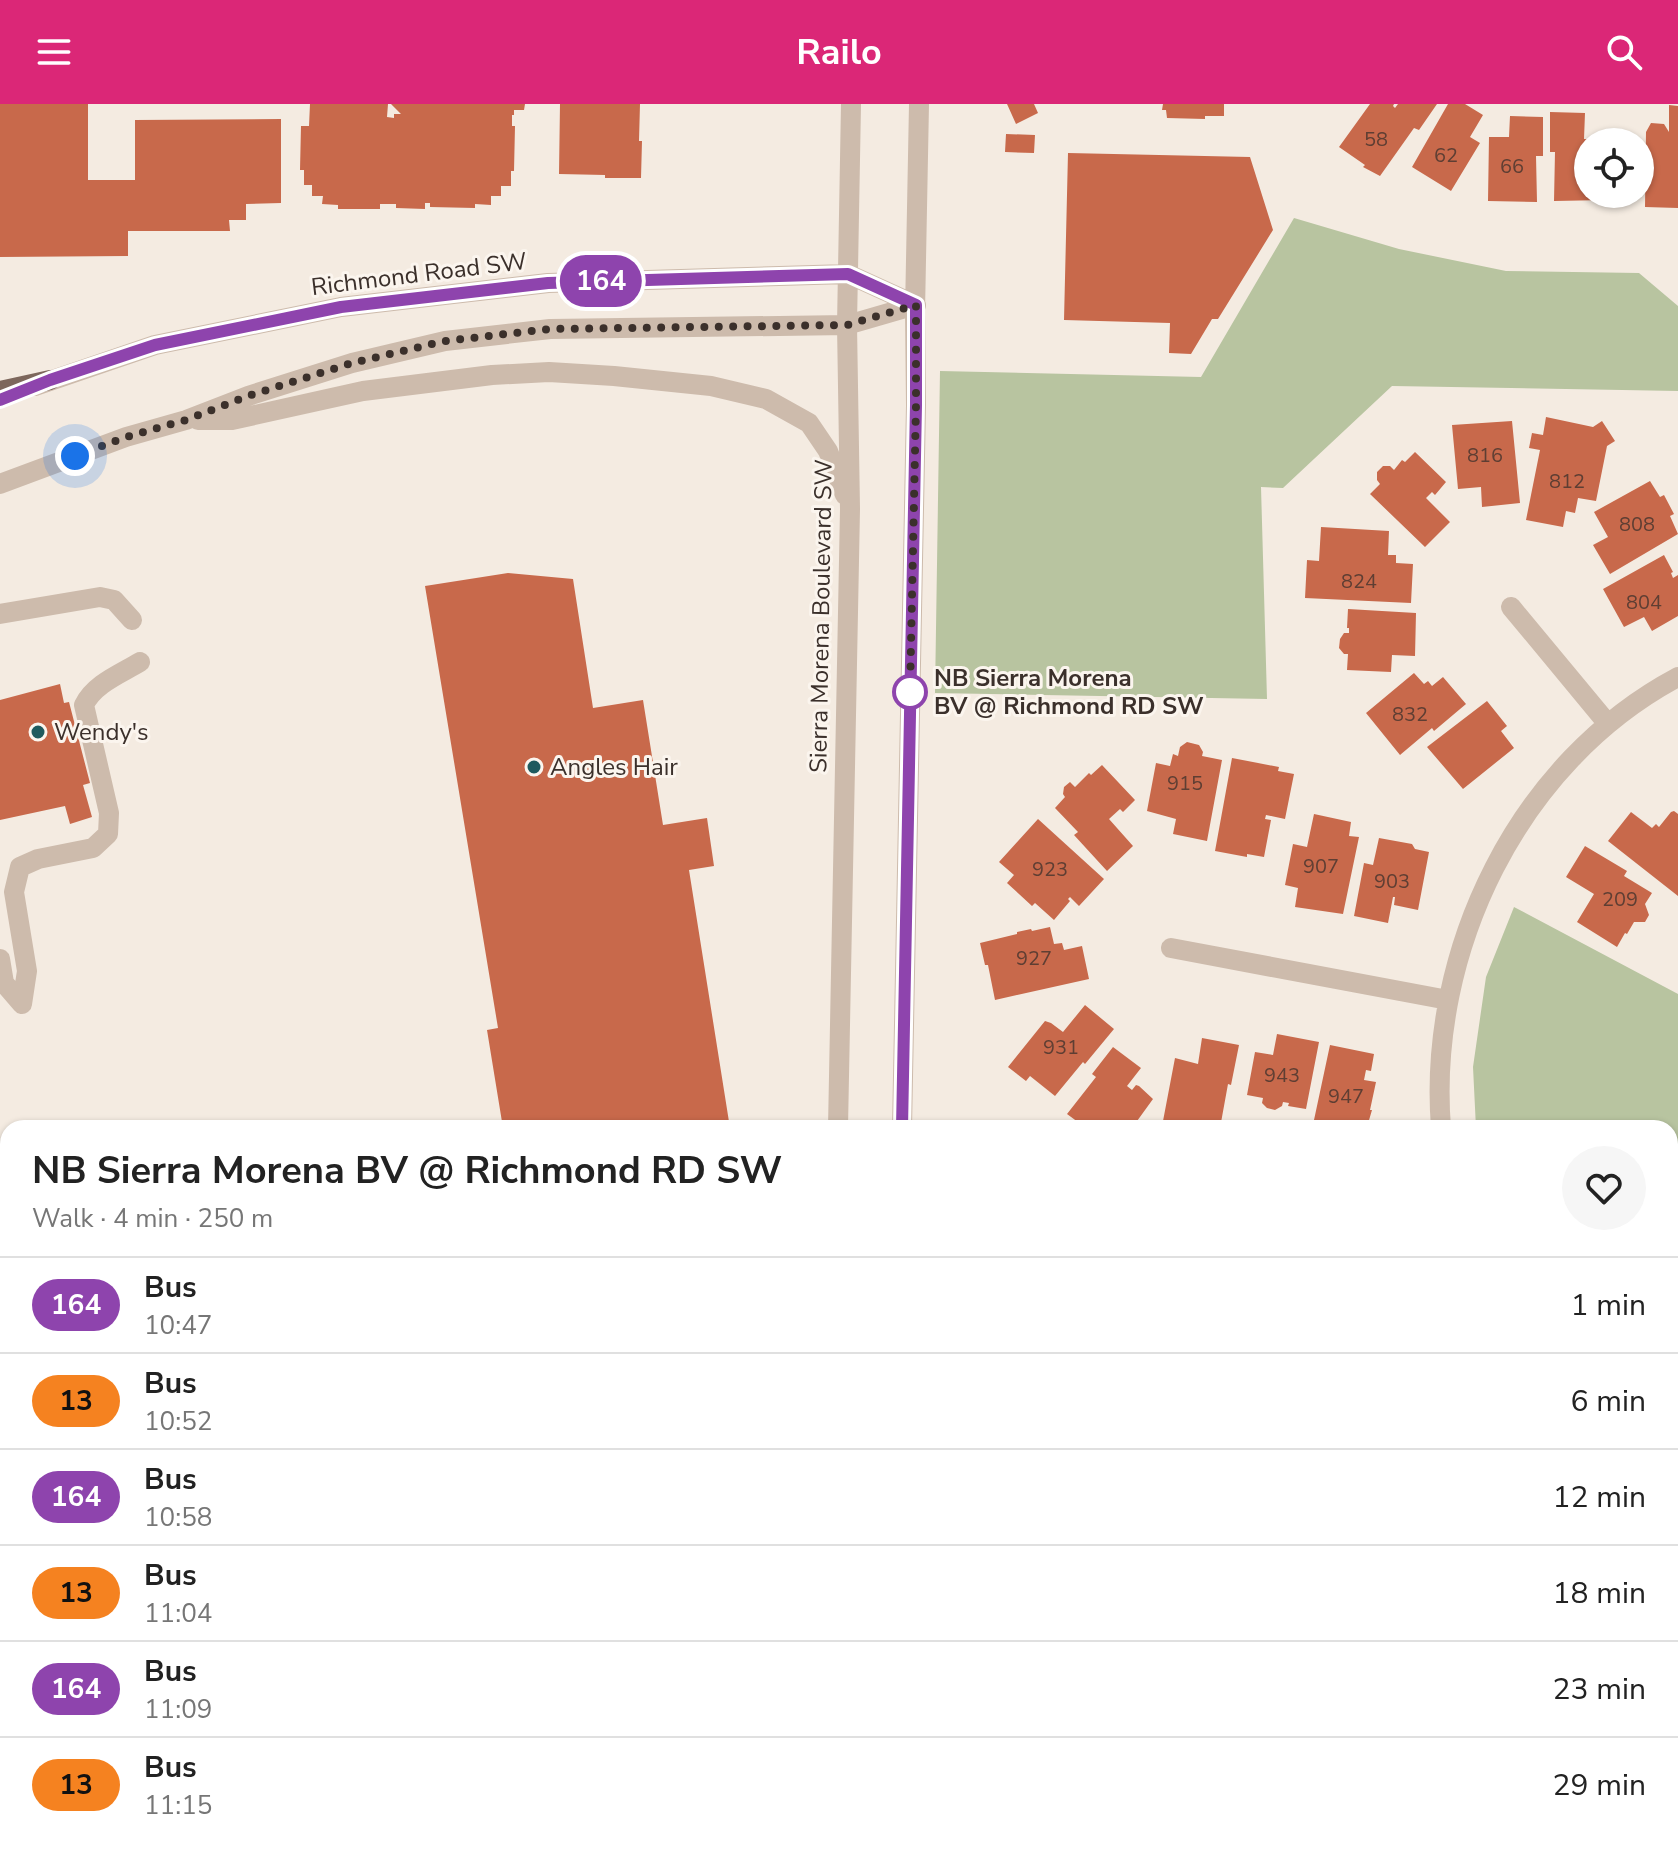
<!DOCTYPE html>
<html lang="en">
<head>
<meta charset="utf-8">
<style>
	body { margin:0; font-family:"Nunito Sans",sans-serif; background:#f6f6f6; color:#222; height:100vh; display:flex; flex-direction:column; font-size:30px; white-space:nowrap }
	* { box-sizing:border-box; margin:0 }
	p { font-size:26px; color:#767676 }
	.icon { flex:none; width:44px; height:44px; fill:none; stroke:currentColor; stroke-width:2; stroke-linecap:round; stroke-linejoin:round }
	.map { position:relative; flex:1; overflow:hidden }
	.sheet { position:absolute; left:0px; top:1016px; width:1678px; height:730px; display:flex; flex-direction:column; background:#fff; border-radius:24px 24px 0 0; box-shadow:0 2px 6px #0004 }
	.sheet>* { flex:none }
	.badge { padding:0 16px; border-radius:26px; font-size:28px; line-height:52px }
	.buttons { position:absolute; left:1574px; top:24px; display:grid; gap:16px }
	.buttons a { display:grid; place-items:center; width:80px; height:80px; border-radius:50%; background:#fff; box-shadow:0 2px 6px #0004; font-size:40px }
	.you { position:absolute; width:40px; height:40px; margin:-20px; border:6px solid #fff; border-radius:50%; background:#1a73e8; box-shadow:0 0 0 12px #1a73e833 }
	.map>.badge { position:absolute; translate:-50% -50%; box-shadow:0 0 0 4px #fff }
	.round { display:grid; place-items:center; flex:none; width:84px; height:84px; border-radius:42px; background:#f6f6f6 }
	.summary { display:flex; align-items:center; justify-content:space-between; height:136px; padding:0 32px }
	h1 { font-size:38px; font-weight:700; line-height:60px }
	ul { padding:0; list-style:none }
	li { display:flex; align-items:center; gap:24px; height:96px; padding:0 32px; border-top:2px solid #e0e0e0 }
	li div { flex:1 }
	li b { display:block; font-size:30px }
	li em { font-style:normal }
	li .badge { min-width:88px; font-weight:700; text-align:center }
	header { display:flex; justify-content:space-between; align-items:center; height:104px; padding:0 32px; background:#db2777; color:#fff; font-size:36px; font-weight:700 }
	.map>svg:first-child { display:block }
	.green { fill:#b8c4a0 }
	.building { fill:#c8694b }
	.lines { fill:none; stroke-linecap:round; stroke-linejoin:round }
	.minor { stroke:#cdbbac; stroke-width:20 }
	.major { stroke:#7d675c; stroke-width:20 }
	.line-casing { stroke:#fff; stroke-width:18 }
	.line { stroke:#8e44ad; stroke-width:12 }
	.walk { stroke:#3b302b; stroke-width:8; stroke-dasharray:0 14.4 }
	.stop-dot { fill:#fff; stroke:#8e44ad; stroke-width:4 }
	.poi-dot { fill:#1f5a5e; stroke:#fbf5ee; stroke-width:3 }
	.labels { text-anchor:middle; stroke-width:6; stroke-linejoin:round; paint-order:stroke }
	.number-label { font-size:20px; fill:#5e3e33 }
	.street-label { font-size:24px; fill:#3b302b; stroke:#fbf5ee }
	.stop-label { font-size:24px; font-weight:bold; fill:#3b302b; stroke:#fbf5ee; text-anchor:start }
	.poi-label { font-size:24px; fill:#3b302b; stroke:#fbf5ee; text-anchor:start }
</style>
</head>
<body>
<header><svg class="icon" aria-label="menu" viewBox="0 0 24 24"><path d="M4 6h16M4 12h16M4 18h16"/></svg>Railo<svg class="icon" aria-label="search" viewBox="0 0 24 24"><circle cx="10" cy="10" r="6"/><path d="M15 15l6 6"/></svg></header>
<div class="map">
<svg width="1678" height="1745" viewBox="0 0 1678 1745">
	<rect width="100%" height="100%" fill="#f4ebe1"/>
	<path class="green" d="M 1294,114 L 1399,145 L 1506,167 L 1639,169 L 1678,202 L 1678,287 L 1392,282 L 1283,384 L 1261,383 L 1267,595 L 935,589 L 940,267 L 1201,273 Z
		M 1514,803 L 1678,890 L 1678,1058 L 1670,1057 L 1670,1024 L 1476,1024 L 1473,963 L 1486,873 Z
		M 506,1738 L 871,1738 L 874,1745 L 507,1745 Z"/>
	<path class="building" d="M 0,0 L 88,0 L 88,76 L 135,76 L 135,16 L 281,15 L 281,99 L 246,100 L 246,116 L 229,116 L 230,127 L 128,127 L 128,152 L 0,153 Z
		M 310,0 L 388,0 L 387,13 L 394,14 L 394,10 L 401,10 L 391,0 L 525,0 L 524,6 L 514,6 L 514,11 L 512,11 L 512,22 L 515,22 L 514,67 L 511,67 L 511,82 L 501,82 L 501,92 L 491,92 L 491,101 L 475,100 L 475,104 L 430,103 L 430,99 L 425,99 L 425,105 L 396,104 L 396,100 L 380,100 L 380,105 L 338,105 L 338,101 L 322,100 L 323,92 L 312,92 L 312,81 L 304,81 L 304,66 L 300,66 L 301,22 L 309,22 Z
		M 560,0 L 640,0 L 639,37 L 642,37 L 641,74 L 605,74 L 605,71 L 559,70 Z
		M 1007,0 L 1034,0 L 1038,9 L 1016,20 Z
		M 1163,0 L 1224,0 L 1224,12 L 1205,12 L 1205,15 L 1167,14 L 1166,6 L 1162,6 Z
		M 1370,0 L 1394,0 L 1393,2 L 1395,4 L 1398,0 L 1437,0 L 1419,26 L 1414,24 L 1380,72 L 1363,63 L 1365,61 L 1339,43 Z
		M 1448,0 L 1465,0 L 1483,11 L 1470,33 L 1480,39 L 1451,87 L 1412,63 Z
		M 1669,1 L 1678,2 L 1678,104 L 1645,103 L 1646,28 L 1651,19 L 1664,20 L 1669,28 Z
		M 1550,8 L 1585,9 L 1584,35 L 1611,35 L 1611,38 L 1588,38 L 1588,90 L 1606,90 L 1606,96 L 1554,97 L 1555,48 L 1550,48 Z
		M 1510,12 L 1543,13 L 1543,52 L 1536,52 L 1537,98 L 1488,97 L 1489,33 L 1509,33 Z
		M 1006,30 L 1035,31 L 1034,49 L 1005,48 Z
		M 1068,49 L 1250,53 L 1273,126 L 1218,215 L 1212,215 L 1191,250 L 1169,249 L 1170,219 L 1064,216 Z
		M 1546,313 L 1593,323 L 1602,317 L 1615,337 L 1607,342 L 1596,397 L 1578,394 L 1575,409 L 1566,407 L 1563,423 L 1526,416 L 1540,346 L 1529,344 L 1532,329 L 1543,331 Z
		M 1512,317 L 1520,399 L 1482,403 L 1481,383 L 1458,385 L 1452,321 Z
		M 1415,348 L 1446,378 L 1435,391 L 1432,388 L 1426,394 L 1450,418 L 1425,443 L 1370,390 L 1380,380 L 1377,376 L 1377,368 L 1383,362 L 1390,362 L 1394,366 L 1402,356 L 1405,358 Z
		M 1650,377 L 1660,393 L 1664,391 L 1674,410 L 1670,412 L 1678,430 L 1610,470 L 1593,441 L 1608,433 L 1594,408 Z
		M 1321,423 L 1389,427 L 1388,451 L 1396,451 L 1396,459 L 1413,460 L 1411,499 L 1305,494 L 1307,456 L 1319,457 Z
		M 1664,451 L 1673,468 L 1671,469 L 1673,474 L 1678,471 L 1678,512 L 1652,527 L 1644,513 L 1624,523 L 1603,485 Z
		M 508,469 L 573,475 L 593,604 L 643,596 L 663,721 L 707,714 L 714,762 L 689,766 L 730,1024 L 503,1024 L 487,926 L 498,924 L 425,482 Z
		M 1348,505 L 1416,509 L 1415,552 L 1392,551 L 1391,568 L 1347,566 L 1348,550 L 1344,550 L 1339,544 L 1340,535 L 1344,529 L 1349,529 L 1349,524 L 1347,524 Z
		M 1414,569 L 1424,580 L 1428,577 L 1432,582 L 1443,573 L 1466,600 L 1434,627 L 1432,624 L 1400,651 L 1366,609 Z
		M 60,580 L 64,599 L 69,598 L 90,679 L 83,681 L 92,713 L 70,720 L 65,702 L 0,716 L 0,596 Z
		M 1487,597 L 1507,622 L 1501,627 L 1514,644 L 1463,685 L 1427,643 Z
		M 1187,638 L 1199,641 L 1203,648 L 1202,652 L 1222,656 L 1207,737 L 1173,730 L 1176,715 L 1147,707 L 1156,659 L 1170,662 L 1173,650 L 1178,652 L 1180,643 Z
		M 1232,654 L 1279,663 L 1278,667 L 1294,670 L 1285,715 L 1266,711 L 1265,715 L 1271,716 L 1264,753 L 1247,750 L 1247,753 L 1215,747 Z
		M 1102,661 L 1135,696 L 1123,708 L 1120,705 L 1109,715 L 1133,742 L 1107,767 L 1074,731 L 1078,728 L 1055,704 L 1065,693 L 1063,690 L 1064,683 L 1070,678 L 1075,683 L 1089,669 L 1091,671 Z
		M 1674,707 L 1678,710 L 1678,792 L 1608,737 L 1631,708 L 1652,724 L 1656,720 L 1659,723 L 1671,708 Z
		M 1314,710 L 1351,718 L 1349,732 L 1359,733 L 1343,810 L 1295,803 L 1298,784 L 1285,781 L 1293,740 L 1307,743 Z
		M 1038,715 L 1104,775 L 1079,802 L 1070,793 L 1068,795 L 1070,797 L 1054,816 L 1035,799 L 1032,802 L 1007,779 L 1014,771 L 999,758 Z
		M 1379,734 L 1412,740 L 1415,745 L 1429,748 L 1418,806 L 1394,801 L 1395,793 L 1393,793 L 1388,819 L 1354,812 L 1364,759 L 1373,761 Z
		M 1585,742 L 1627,767 L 1624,772 L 1652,789 L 1645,800 L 1649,811 L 1645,818 L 1634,818 L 1627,830 L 1625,829 L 1617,843 L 1577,818 L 1594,790 L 1566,773 Z
		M 1050,823 L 1054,840 L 1062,839 L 1064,846 L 1082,842 L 1089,875 L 995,896 L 988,861 L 985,861 L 980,839 L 1017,830 L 1017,828 L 1031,825 L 1032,827 Z
		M 1085,901 L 1114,925 L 1085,960 L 1083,958 L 1055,992 L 1030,972 L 1026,977 L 1008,963 L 1045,917 L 1051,919 L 1063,928 Z
		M 1277,930 L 1319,938 L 1306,1005 L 1288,1002 L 1289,999 L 1283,998 L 1282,1002 L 1275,1006 L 1267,1004 L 1262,999 L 1263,994 L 1247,991 L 1255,948 L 1273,951 Z
		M 1202,934 L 1239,941 L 1231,981 L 1228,980 L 1220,1024 L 1195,1022 L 1195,1024 L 1186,1024 L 1175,1022 L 1175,1019 L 1163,1017 L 1175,954 L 1198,960 Z
		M 1330,941 L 1374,950 L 1371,967 L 1366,966 L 1364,976 L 1376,978 L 1370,1006 L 1372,1006 L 1367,1023 L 1320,1024 L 1322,1018 L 1314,1016 Z
		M 1113,943 L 1141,964 L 1127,982 L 1132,986 L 1136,981 L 1139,982 L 1153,995 L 1132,1024 L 1086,1024 L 1067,1010 L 1096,973 L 1092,970 Z
		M 1677,1111 L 1678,1111 L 1678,1183 L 1670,1181 L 1670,1136 Z
		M 1670,1643 L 1678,1643 L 1678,1707 L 1670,1707 Z
		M 555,1738 L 719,1738 L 719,1745 L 556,1745 Z
		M 1094,1738 L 1159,1738 L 1162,1742 L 1159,1745 L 1099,1745 Z
		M 1345,1738 L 1404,1738 L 1403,1745 L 1359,1745 L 1359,1742 L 1345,1741 Z
		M 1441,1738 L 1503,1738 L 1504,1742 L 1476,1743 L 1476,1745 L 1441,1745 Z"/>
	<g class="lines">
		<path class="minor" d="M 35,282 L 155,241 L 341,203 L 548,179 L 848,170 L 916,201
			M 198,316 L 232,316 L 363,287 L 492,271 L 549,268 L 614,272 L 711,282 L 766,295 L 809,319 L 828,347 L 845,391
			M 0,380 L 126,333 L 186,316 L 248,292 L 352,259 L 445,237 L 550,225 L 847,221 L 916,201
			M 1511,503 L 1608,620
			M 0,510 L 100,493 L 114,496 L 132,516
			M 1171,844 L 1448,896
			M 0,855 L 4,879 L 22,900
			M 22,900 L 27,867 L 14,788 L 20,763 L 38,755 L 93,744 L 108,730 L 109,709 L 84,601 C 94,580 120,570 140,558
			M 838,1024 L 850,405 L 847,221 L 851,0
			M 902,1024 L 916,301 L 915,208 L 919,0
			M 1441,1024 C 1427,847 1518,658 1678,573
			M 0,1196 L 7,1224
			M 1670,1295 L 1678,1296
			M 450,1738 L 451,1745
			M 923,1738 L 927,1745
			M 986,1738 L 990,1745"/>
		<path class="major" d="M 0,287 L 50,276"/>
	</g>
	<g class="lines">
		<g class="line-casing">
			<path id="line" d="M 0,296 L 50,276 L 155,241 L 341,203 L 548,179 L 848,170 L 916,201 L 916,301 L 902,1024"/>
		</g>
		<use href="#line" class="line"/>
		<path class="walk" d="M 75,352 L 126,333 L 186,316 L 248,292 L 352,259 L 445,237 L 550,225 L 847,221 L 916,201 L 916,301 L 910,588"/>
	</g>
	<circle class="stop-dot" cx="910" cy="588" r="16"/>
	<g class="poi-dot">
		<circle cx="38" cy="628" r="8"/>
		<circle cx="534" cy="663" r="8"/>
	</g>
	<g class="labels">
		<g class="number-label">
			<text x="1376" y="42">58</text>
			<text x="1446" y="58">62</text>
			<text x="1512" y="69">66</text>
			<text x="1485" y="358">816</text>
			<text x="1567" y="384">812</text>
			<text x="1637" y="427">808</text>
			<text x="1359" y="484">824</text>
			<text x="1644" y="505">804</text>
			<text x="1410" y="617">832</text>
			<text x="1185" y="686">915</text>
			<text x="1321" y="769">907</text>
			<text x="1050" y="772">923</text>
			<text x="1392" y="784">903</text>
			<text x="1620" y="802">209</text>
			<text x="1034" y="861">927</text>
			<text x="1061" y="950">931</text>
			<text x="1282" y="978">943</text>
			<text x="1346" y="999">947</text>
		</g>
		<g class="street-label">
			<text transform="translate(419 170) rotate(-7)" y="8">Richmond Road SW</text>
			<text transform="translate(821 512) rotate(-89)" y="8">Sierra Morena Boulevard SW</text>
		</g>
		<g class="stop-label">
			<text x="934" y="582">NB Sierra Morena<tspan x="934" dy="28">BV @ Richmond RD SW</tspan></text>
		</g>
		<g class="poi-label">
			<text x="54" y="636">Wendy's</text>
			<text x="550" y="671">Angles Hair</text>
		</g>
	</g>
</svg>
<div class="buttons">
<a><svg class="icon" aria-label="locate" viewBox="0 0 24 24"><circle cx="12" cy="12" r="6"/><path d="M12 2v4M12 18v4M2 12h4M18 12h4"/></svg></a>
</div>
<div class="you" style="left:75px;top:352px"></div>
<b class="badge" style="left:601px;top:177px;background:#8e44ad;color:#fff">164</b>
<section class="sheet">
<div class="summary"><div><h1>NB Sierra Morena BV @ Richmond RD SW</h1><p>Walk · 4 min · 250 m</p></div><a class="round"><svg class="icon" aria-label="heart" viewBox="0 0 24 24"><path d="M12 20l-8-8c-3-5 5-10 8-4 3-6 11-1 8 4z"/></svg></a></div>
<ul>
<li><span class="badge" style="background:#8e44ad;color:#fff">164</span><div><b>Bus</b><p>10:47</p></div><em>1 min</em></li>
<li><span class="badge" style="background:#f58220;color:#111">13</span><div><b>Bus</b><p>10:52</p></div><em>6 min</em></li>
<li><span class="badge" style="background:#8e44ad;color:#fff">164</span><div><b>Bus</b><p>10:58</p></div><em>12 min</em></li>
<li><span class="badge" style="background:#f58220;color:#111">13</span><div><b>Bus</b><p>11:04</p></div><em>18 min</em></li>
<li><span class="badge" style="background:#8e44ad;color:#fff">164</span><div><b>Bus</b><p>11:09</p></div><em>23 min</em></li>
<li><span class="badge" style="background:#f58220;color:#111">13</span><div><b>Bus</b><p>11:15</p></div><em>29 min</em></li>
</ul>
</section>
</div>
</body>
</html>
